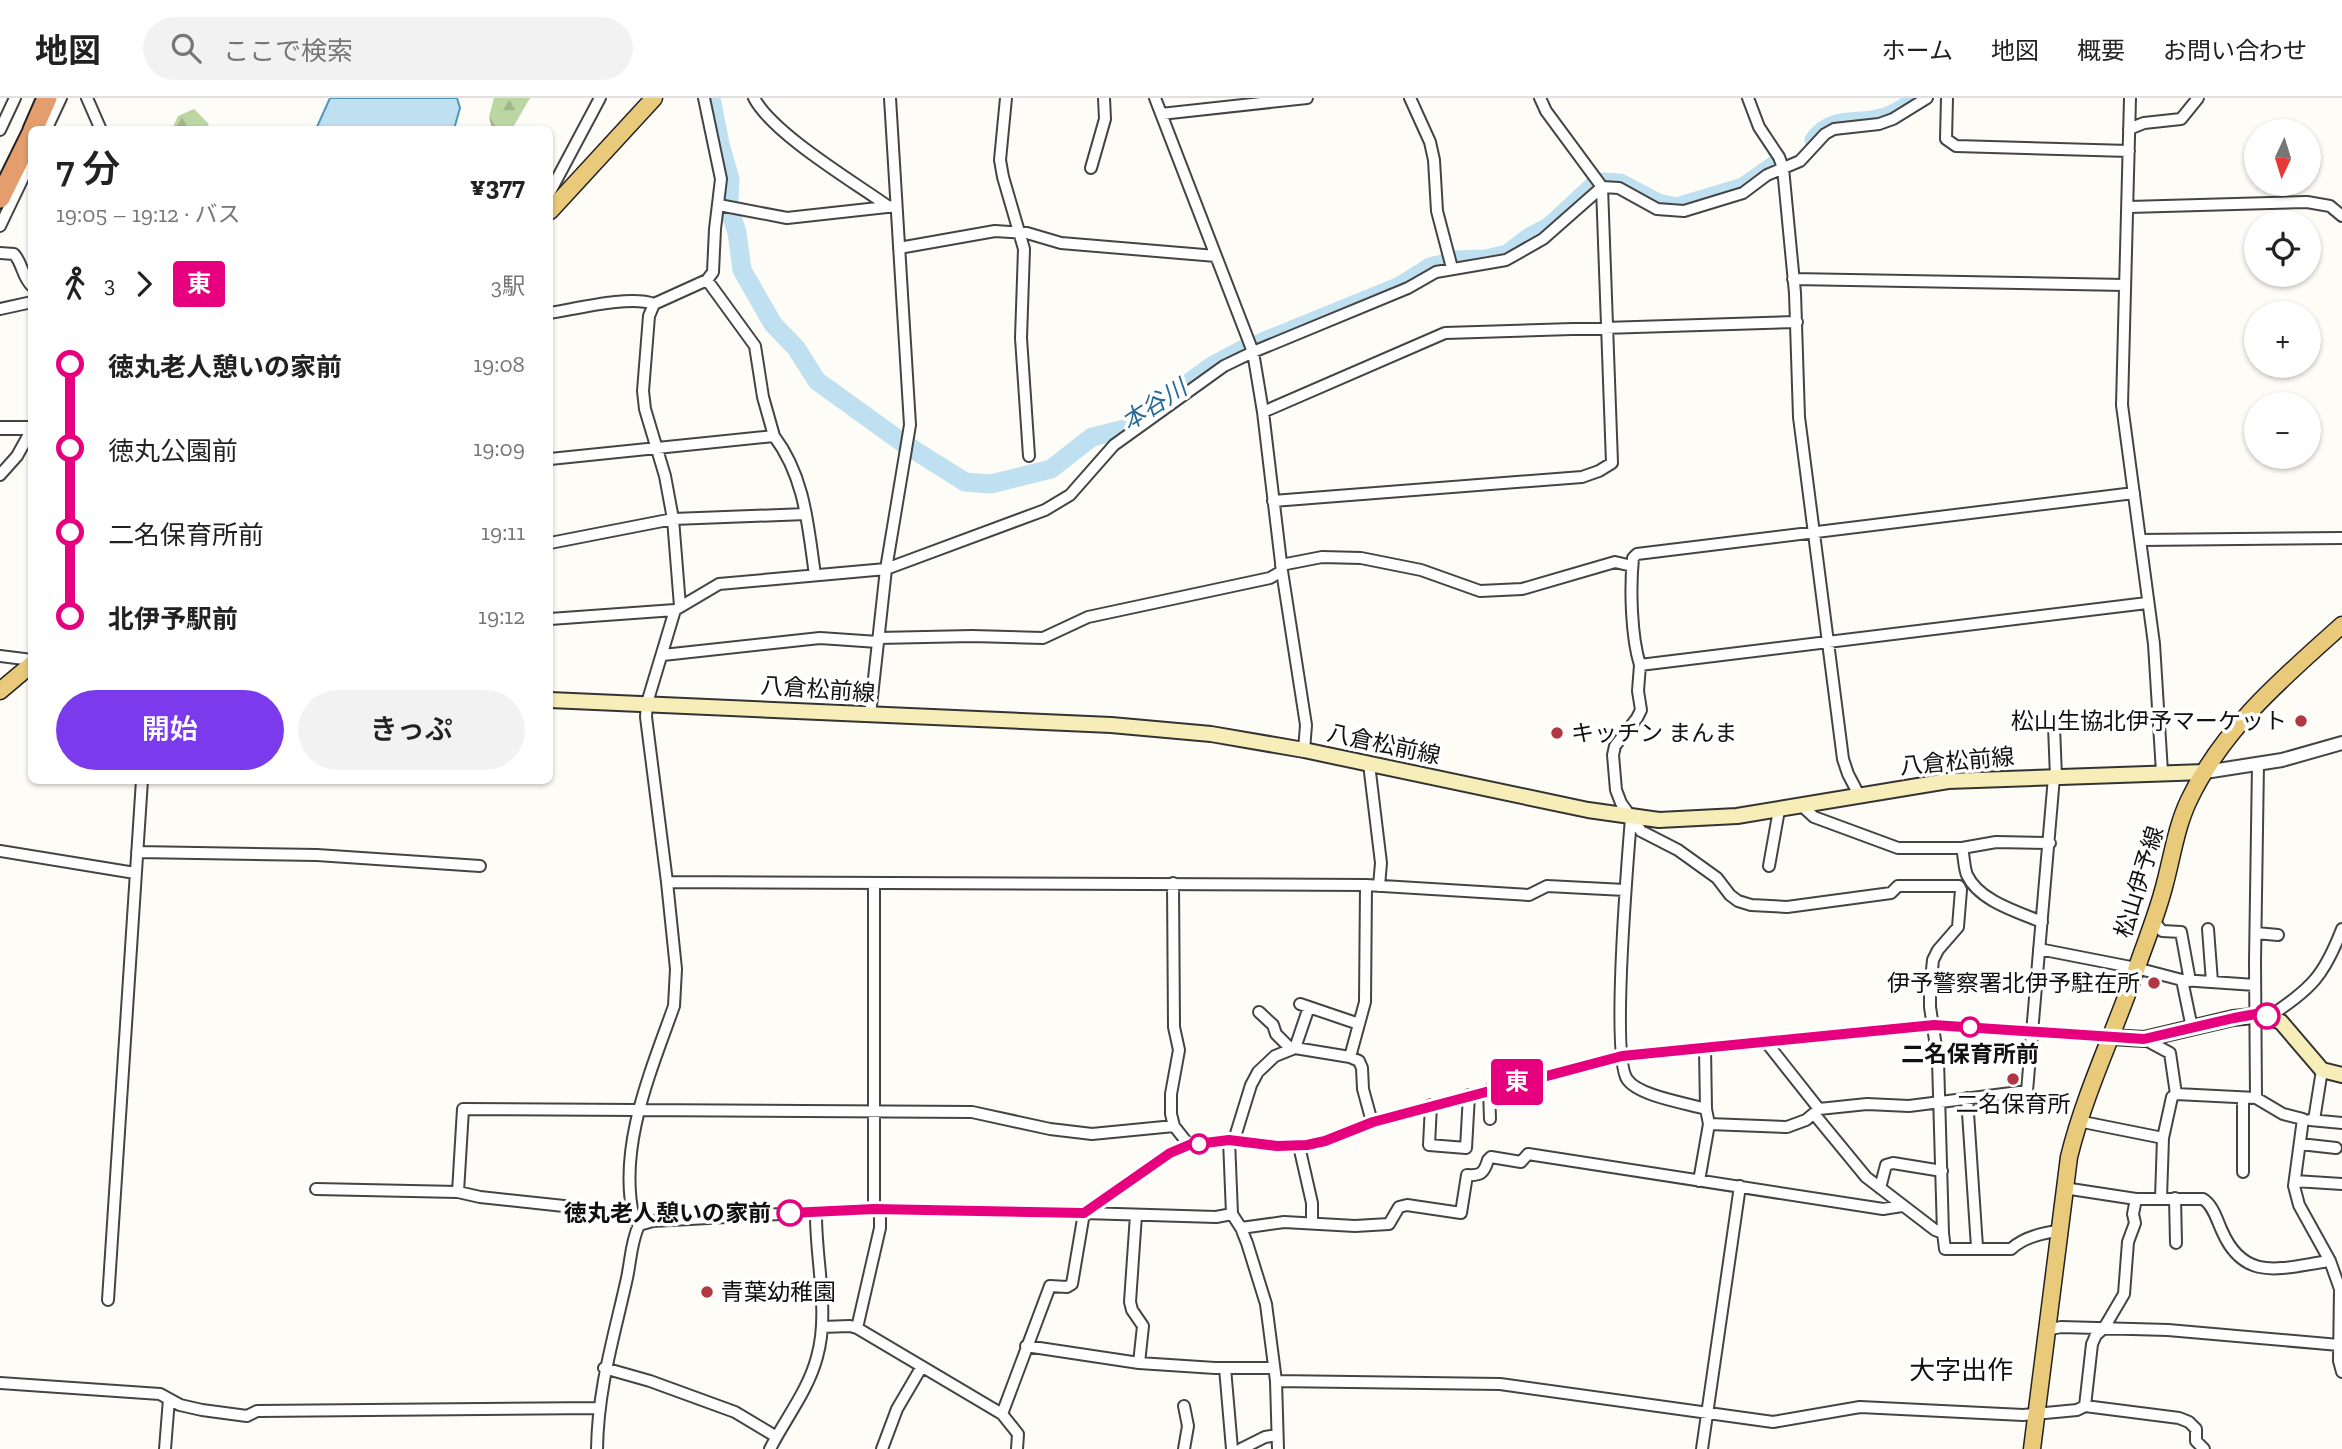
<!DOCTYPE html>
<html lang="ja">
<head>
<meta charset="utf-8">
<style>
	body { margin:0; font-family:"Zilla Slab","Noto Sans JP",serif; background:#f2f2f2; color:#222; height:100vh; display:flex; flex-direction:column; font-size:26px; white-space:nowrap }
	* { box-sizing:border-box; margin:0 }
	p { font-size:23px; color:#767676 }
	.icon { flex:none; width:38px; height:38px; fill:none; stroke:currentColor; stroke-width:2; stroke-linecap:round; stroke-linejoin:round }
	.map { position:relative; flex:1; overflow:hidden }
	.sheet { position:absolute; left:28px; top:28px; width:525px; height:658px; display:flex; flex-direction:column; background:#fff; border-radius:10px; box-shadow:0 2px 5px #0004 }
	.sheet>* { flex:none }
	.badge { padding:0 14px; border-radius:5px; font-size:24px; line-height:46px }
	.needle { width:46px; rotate:184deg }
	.buttons { position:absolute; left:2244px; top:21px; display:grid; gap:14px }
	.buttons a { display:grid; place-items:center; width:77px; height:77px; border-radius:50%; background:#fff; box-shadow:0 2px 5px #0004; font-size:35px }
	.map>.badge { position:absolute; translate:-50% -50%; box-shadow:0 0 0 4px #fff }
	.legs { display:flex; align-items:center; gap:10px; height:77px; padding:0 28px; font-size:23px }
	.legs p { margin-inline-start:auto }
	.head { display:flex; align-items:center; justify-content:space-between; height:119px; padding:0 28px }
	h1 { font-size:38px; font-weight:600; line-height:52px }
	.button { display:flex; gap:14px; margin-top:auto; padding:14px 28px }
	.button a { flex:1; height:80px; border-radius:42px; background:#7c3aed; color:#fff; font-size:28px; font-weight:600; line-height:80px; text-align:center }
	.button a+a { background:#f2f2f2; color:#222 }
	ul { padding:0 28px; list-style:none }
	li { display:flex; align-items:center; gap:24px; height:84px; font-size:26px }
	li i { display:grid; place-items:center; width:10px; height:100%; margin:0 9px; background:currentColor }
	li i::after { content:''; width:18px; height:18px; margin:-9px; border:5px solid; border-radius:50%; background:#fff }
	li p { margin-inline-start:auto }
	li:first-child i { background:linear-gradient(#0000 50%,currentColor 0) }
	li:last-child i { background:linear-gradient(currentColor 50%,#0000 0) }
	header { display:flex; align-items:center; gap:42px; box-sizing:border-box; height:98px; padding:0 35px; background:#fff; border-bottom:2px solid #e0e0e0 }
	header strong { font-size:33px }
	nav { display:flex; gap:38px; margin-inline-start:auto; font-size:24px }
	.search { width:490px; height:63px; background:#f2f2f2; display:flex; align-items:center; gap:18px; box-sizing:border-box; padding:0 24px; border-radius:38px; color:#767676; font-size:26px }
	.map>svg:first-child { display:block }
	.forest { fill:url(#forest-firs) }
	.water { fill:#bfe0f0; stroke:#4e97bf; stroke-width:2 }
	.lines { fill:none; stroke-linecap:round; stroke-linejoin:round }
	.river { stroke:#bfe0f0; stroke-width:19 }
	.minor-casing { stroke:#444; stroke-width:14 }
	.tertiary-casing { stroke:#444; stroke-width:16 }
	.secondary-casing { stroke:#333; stroke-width:18 }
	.primary-casing { stroke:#222; stroke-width:19 }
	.motorway-casing { stroke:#222; stroke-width:23 }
	.minor { stroke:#fff; stroke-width:10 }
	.tertiary { stroke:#fff; stroke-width:12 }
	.secondary { stroke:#f6edb8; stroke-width:14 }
	.primary { stroke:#e9c97a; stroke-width:16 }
	.motorway { stroke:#e49e6d; stroke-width:19 }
	.line-1-casing { stroke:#fff; stroke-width:16 }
	.line-1 { stroke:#e6007e; stroke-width:10 }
	.poi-dot { fill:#b23742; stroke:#fff; stroke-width:2.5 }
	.stop-1-dot { fill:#fff; stroke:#e6007e; stroke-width:3.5 }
	.labels { text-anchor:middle; stroke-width:7; stroke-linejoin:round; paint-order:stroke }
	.street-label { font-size:23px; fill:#111; stroke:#fff }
	.poi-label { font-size:23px; fill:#111; stroke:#fff; text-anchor:end }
	.stop-label { font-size:23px; font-weight:bold; fill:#111; stroke:#fff }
	.water-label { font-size:24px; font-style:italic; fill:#276a96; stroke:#fff }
	.quarter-label { font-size:26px; fill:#111; stroke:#fff }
</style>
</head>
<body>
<header>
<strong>地図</strong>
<div class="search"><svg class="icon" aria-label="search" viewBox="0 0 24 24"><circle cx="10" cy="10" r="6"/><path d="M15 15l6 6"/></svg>ここで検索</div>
<nav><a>ホーム</a><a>地図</a><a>概要</a><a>お問い合わせ</a></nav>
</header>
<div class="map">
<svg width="2342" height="1351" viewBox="0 0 2342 1351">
	<defs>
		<pattern id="forest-firs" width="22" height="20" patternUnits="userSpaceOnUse" patternTransform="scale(1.75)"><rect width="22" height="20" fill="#bbd5a3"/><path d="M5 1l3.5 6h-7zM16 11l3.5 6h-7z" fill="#a0b68b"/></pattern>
	</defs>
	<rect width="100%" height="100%" fill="#fefcf6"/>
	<path class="forest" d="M 494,0 L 530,0 L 512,31 L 492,31 L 489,19 Z
		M 194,11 L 208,25 L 209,31 L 172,31 L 178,18 Z"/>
	<path class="water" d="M 330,0 L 457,0 L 460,10 L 454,31 L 316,31 Z"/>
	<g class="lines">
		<path class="river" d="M 711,0 L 720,46 L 730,81 L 729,103
			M 1814,42 C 1830,19 1853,26 1877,21 C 1890,19 1903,11 1913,3
			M 1604,84 L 1620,85 L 1658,105 L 1676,109 L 1743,89 L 1776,66
			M 730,114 L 737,134 L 742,172 L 773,226 L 796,250 L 817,283 L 903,345
			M 1456,162 L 1486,161 L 1507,156 L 1528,140 L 1550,128 L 1593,88
			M 1260,245 L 1400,188 L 1430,169 L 1446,165
			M 911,350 L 965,384 L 991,386 L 1051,371 L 1092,339 L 1125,331 L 1212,268 L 1244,251"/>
		<g class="minor-casing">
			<path id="minor" d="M 87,0 L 101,32
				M 754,0 C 773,36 854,84 889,109
				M 1006,0 L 1000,62 L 1003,79 L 1024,151 L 1021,240 L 1029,358
				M 1155,0 L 1253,254 L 1263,314 L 1282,473 L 1306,627 L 1304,652
				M 1410,0 L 1430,44 L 1434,62 L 1437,113 L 1452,170
				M 1748,0 L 1759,29 L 1779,59 L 1783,70 L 1795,195 L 1799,319 L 1843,661 L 1848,676 L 1859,697
				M 1947,0 L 1946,41 L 1956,48 L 2129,53
				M 2130,0 L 2122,307 L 2154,546 L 2162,674
				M 1161,16 L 1307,0
				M 2129,31 L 2144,25 L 2181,21 L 2198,0
				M 0,32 L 15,0
				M 46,32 L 61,0
				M 1091,70 L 1105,21 L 1104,0
				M 550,94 L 600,0
				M 719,107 L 787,120 L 896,108
				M 2129,109 L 2307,104 L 2330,108 L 2342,118
				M 0,128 L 32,61
				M 899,150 L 995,133 L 1027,135 L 1061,145 L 1216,158
				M 0,155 L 14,156 C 23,166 22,179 32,188
				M 1793,181 L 2125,187
				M 0,211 L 32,204
				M 550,215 C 576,211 630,197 654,206
				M 1263,314 L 1445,235 L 1797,224
				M 774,338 C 805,379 808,428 815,477
				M 550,361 L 774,338 L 763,299 L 755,248 L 707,182
				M 0,377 L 17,358 L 32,331
				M 1273,403 L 1582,379 L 1599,373 L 1612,365 L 1602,89 L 1546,13 L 1540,0
				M 2140,442 L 2342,440
				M 550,445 L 673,421 L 806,416
				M 1281,467 L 1322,459 L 1361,460 L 1421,472 L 1480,493 L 1522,491 L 1615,464 L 1632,468
				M 680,508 L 673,421 L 665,378 L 645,311 L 643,293 L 649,218 L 654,206 L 707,182 L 713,174 L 715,131 L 721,81 L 704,0
				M 550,521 L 675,512
				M 878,540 L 972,538 L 1043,540 L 1088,519 L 1270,480 L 1282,473
				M 663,557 L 820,540 L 878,544
				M 0,558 L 32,562
				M 1640,567 C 1631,538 1630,490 1633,460 L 1637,456 L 2134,395
				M 870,617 L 886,471 L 910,327 L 890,0
				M 2054,628 L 2056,679
				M 1369,666 L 1381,765 L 1379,788
				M 2258,666 L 2255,863 L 2256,1000 L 2283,1016 L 2303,1021 L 2294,1088 L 2299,1107 L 2330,1163 L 2340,1191 L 2339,1263 L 2342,1274
				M 1802,708 L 1814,719 L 1898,750 L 1962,750 L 1996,744 L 2050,745
				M 1631,720 C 1628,758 1611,958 1627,981 C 1638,998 1686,1005 1706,1011 L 1709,1026 L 1699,1083
				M 1962,750 C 1964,758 1964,770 1967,777 C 1979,803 2018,814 2042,824
				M 0,753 L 135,775
				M 137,754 L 317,757 L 480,768
				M 1769,768 L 1779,712
				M 667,784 L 1366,787 L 1529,797 L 1547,788 L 1625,792
				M 1173,785 L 1174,929 L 1179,952 L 1171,996 L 1171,1016 L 1174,1028 L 1189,1047
				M 1366,787 L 1365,904 L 1350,959 L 1359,963 L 1362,970 L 1363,991 L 1372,1024
				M 2151,827 L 2158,828 L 2162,833 L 2181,834 L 2190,883
				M 2208,831 L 2212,884
				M 2256,835 L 2278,837
				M 2039,851 L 2136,870 L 2182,882 L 2255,887
				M 2182,882 L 2192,930
				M 1300,906 L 1359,926
				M 1259,914 L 1273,927 L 1276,936 L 1291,951
				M 2269,919 C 2312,889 2323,880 2342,831
				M 2144,941 L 2170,955 L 2176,996
				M 1766,944 L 1819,1011
				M 1295,950 L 1309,909
				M 1705,950 L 1706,1011
				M 1489,992 L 1490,1021
				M 1967,1000 L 1977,1149
				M 1431,1007 L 1429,1047 L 1466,1050 L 1469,997
				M 1815,1017 L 1866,1079 L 1935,1132 L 1943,1135 L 1945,1151 L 2011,1151 C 2024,1139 2042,1135 2058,1133
				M 2310,1022 L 2342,1025
				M 2314,1022 L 2322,972
				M 2078,1023 L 2163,1040
				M 1709,1026 L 1787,1029 L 1806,1022 L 1819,1011 L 1867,1006 L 1909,1008 L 2027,993 L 2054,679
				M 1229,1042 L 1232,1116 L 1241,1130 L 1247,1145 L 1266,1206 L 1276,1283 L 1278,1351
				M 1234,1042 L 1251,987 L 1258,974 L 1275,958 L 1295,950 L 1350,959
				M 2300,1046 L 2336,1050
				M 1299,1048 L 1312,1105 L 1312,1125
				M 2243,1074 L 2243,1000
				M 2295,1083 L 2342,1086
				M 1880,1090 L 1886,1067 L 1893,1065 L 1942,1073
				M 2064,1090 L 2136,1101 L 2203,1101 C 2213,1107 2217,1122 2222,1133 C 2245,1186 2283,1169 2330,1163
				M 316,1091 L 458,1094
				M 2161,1100 L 2163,1040 L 2172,999 L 2176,996 L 2256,1000
				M 2175,1100 L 2176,1145
				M 874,1111 L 874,786
				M 1136,1117 L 1130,1204 L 1132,1212 L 1143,1228 L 1139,1265
				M 634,1121 C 617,1050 651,973 674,908 L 676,871 L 667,784 L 646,619 L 647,605 L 675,512 L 719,486 L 886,471 L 1045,412 L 1070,397 L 1114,347 L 1224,268 L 1253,254 L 1408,190 L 1436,174 L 1506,162 L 1543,141 L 1602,89 L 1619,90 L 1657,111 L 1684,113 L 1743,95 L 1767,77 L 1800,63 L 1825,36 L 1834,31 L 1879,26 L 1893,21 L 1927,0
				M 638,1125 L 634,1121 L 626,1119 L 564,1108 L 480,1099 L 458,1094 L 463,1011 L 972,1014 L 1050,1031 L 1092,1036 L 1174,1028
				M 1241,1130 L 1284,1124 L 1355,1128 L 1389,1126 L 1399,1109 L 1407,1107 L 1461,1115 L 1467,1077 C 1481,1078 1484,1075 1488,1062 L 1491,1059 L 1521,1064 L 1528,1056 L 1883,1111 L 1902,1108
				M 1943,1135 L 1938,962 L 1930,909 L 1930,891 L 1933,862 L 1938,852 L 1958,829 L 1961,792 L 1959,788 L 1898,788 L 1891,795 L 1787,809 L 1751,807 L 1738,803 L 1730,797 L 1717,780 L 1678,752 L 1641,733 L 1621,705 L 1616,692 L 1613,657 L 1615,648 L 1637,620 L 1641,612 L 1638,593 L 1640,567 L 2147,505
				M 108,1202 L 142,682
				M 822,1229 L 850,1228 L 857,1230 L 1002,1316 L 1018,1336 L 1017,1351
				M 857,1230 L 880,1130 L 880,1111
				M 2046,1232 L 2061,1229 L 2168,1232 L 2339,1247
				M 1026,1248 L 1139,1265 L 1215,1270 L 1274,1270
				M 604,1270 L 650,1283 L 735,1314 L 775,1338
				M 1225,1270 L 1232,1351
				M 1276,1283 L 1500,1286 L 1773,1324 L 1860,1309 L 2023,1317 L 2077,1312 L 2085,1308 L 2179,1320 L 2189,1324 L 2196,1331 L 2196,1343 L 2204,1351
				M 0,1285 L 160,1296 L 180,1307 L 202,1312 L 247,1318 L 257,1313 L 598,1310
				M 1184,1308 L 1188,1328 L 1184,1351
				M 2085,1308 L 2092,1246 L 2096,1237 L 2104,1230 L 2124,1196 L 2128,1144 L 2135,1125 L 2133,1116 L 2136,1101
				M 1002,1316 L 1050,1188 L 1067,1189 L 1072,1186 L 1084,1115 L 1216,1119 L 1232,1116
				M 165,1351 L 169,1301
				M 597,1351 C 598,1289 614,1239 627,1180 C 631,1161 631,1144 639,1127 L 653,1123 L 874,1111 L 1084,1115 L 1170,1055 L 1189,1047 L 1229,1042 L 1277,1048 L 1307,1047 L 1325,1043 L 1372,1024 L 1622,958 L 1934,927 L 2111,939
				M 770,1351 C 785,1321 808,1293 817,1259 C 830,1214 815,1160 816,1113
				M 882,1351 L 897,1311 L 921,1270
				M 1241,1351 L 1265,1339 L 1277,1337
				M 1702,1351 L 1740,1088"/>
		</g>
		<g class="tertiary-casing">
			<path id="tertiary" d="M 0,330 L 32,330
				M 2205,674 L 2282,662 L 2342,645"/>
		</g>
		<g class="secondary-casing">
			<path id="secondary" d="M 550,602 L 1111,627 L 1211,636 L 1304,652 L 1588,712 L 1659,722 L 1737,718 L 1948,683 L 2205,674
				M 2111,939 L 2144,941 L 2233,920 L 2263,917 L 2281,924 L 2322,972 L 2342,977"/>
		</g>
		<g class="primary-casing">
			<path id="primary" d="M 550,113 L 654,0
				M 0,593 L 32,566
				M 2032,1351 L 2069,1059 C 2085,994 2115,933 2137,869 C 2146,843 2157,816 2164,789 C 2172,760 2176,729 2189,702 C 2223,630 2284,579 2342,527"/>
		</g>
		<g class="motorway-casing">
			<path id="motorway" d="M 33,32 L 47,0
				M 0,100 L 32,35"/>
		</g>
		<use href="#minor" class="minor"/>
		<use href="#tertiary" class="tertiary"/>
		<use href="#secondary" class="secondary"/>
		<use href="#primary" class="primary"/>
		<use href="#motorway" class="motorway"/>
	</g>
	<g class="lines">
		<g class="line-1-casing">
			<path id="line-1" d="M 790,1115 L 874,1111 L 1084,1115 L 1170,1055 L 1189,1047 L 1229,1042 L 1277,1048 L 1307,1047 L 1325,1043 L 1373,1024 L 1622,958 L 1934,927 L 2144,941 L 2234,920 L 2256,916 L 2267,918"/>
		</g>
		<use href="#line-1" class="line-1"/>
	</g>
	<g class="poi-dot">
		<circle cx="2301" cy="623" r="7"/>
		<circle cx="1557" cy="635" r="7"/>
		<circle cx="2154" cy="885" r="7"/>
		<circle cx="2013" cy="981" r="7"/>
		<circle cx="707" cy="1194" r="7"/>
	</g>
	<g class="stop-1-dot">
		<circle cx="2267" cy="918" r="12"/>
		<circle cx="1970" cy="929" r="9"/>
		<circle cx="1199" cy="1046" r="9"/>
		<circle cx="790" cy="1115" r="12"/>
	</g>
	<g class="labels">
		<g class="street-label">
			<text transform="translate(818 591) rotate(4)" y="8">八倉松前線</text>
			<text transform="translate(1384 646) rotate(12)" y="8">八倉松前線</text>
			<text transform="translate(1957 663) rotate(-5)" y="8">八倉松前線</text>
			<text transform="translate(2139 784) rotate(-73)" y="8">松山伊予線</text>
		</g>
		<g class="poi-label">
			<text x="2287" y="631">松山生協北伊予マーケット</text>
			<text x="1571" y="643" text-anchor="start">キッチン まんま</text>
			<text x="2140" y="893">伊予警察署北伊予駐在所</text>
			<text x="2013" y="1014" text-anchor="middle">二名保育所</text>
			<text x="721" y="1202" text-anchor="start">青葉幼稚園</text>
		</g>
		<g class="stop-label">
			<text x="1970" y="964">二名保育所前</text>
			<text x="771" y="1123" text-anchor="end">徳丸老人憩いの家前</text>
		</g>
		<g class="water-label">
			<text transform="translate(1154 307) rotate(-33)" y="8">本谷川</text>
		</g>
		<g class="quarter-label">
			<text x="1961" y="1281">大字出作</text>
		</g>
	</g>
</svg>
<div class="buttons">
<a><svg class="needle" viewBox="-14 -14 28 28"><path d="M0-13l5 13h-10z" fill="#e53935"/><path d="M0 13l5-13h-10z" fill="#767676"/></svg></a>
<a><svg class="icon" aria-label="locate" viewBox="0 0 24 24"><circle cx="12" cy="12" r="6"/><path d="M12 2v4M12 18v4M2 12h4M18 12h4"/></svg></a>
<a>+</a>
<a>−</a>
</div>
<b class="badge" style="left:1517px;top:984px;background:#e6007e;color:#fff">東</b>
<section class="sheet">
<div class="head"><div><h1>7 分</h1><p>19:05 – 19:12 · バス</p></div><b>¥377</b></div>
<div class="legs"><svg class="icon" aria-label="walk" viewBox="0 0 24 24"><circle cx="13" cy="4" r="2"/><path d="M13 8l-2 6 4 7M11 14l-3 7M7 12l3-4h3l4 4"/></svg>3<svg class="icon" aria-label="forward" viewBox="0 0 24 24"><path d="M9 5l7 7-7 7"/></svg><b class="badge" style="background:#e6007e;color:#fff">東</b><p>3駅</p></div>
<ul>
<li><i style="color:#e6007e"></i><b>徳丸老人憩いの家前</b><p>19:08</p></li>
<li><i style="color:#e6007e"></i><span>徳丸公園前</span><p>19:09</p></li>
<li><i style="color:#e6007e"></i><span>二名保育所前</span><p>19:11</p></li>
<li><i style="color:#e6007e"></i><b>北伊予駅前</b><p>19:12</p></li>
</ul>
<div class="button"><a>開始</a><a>きっぷ</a></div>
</section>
</div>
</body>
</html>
